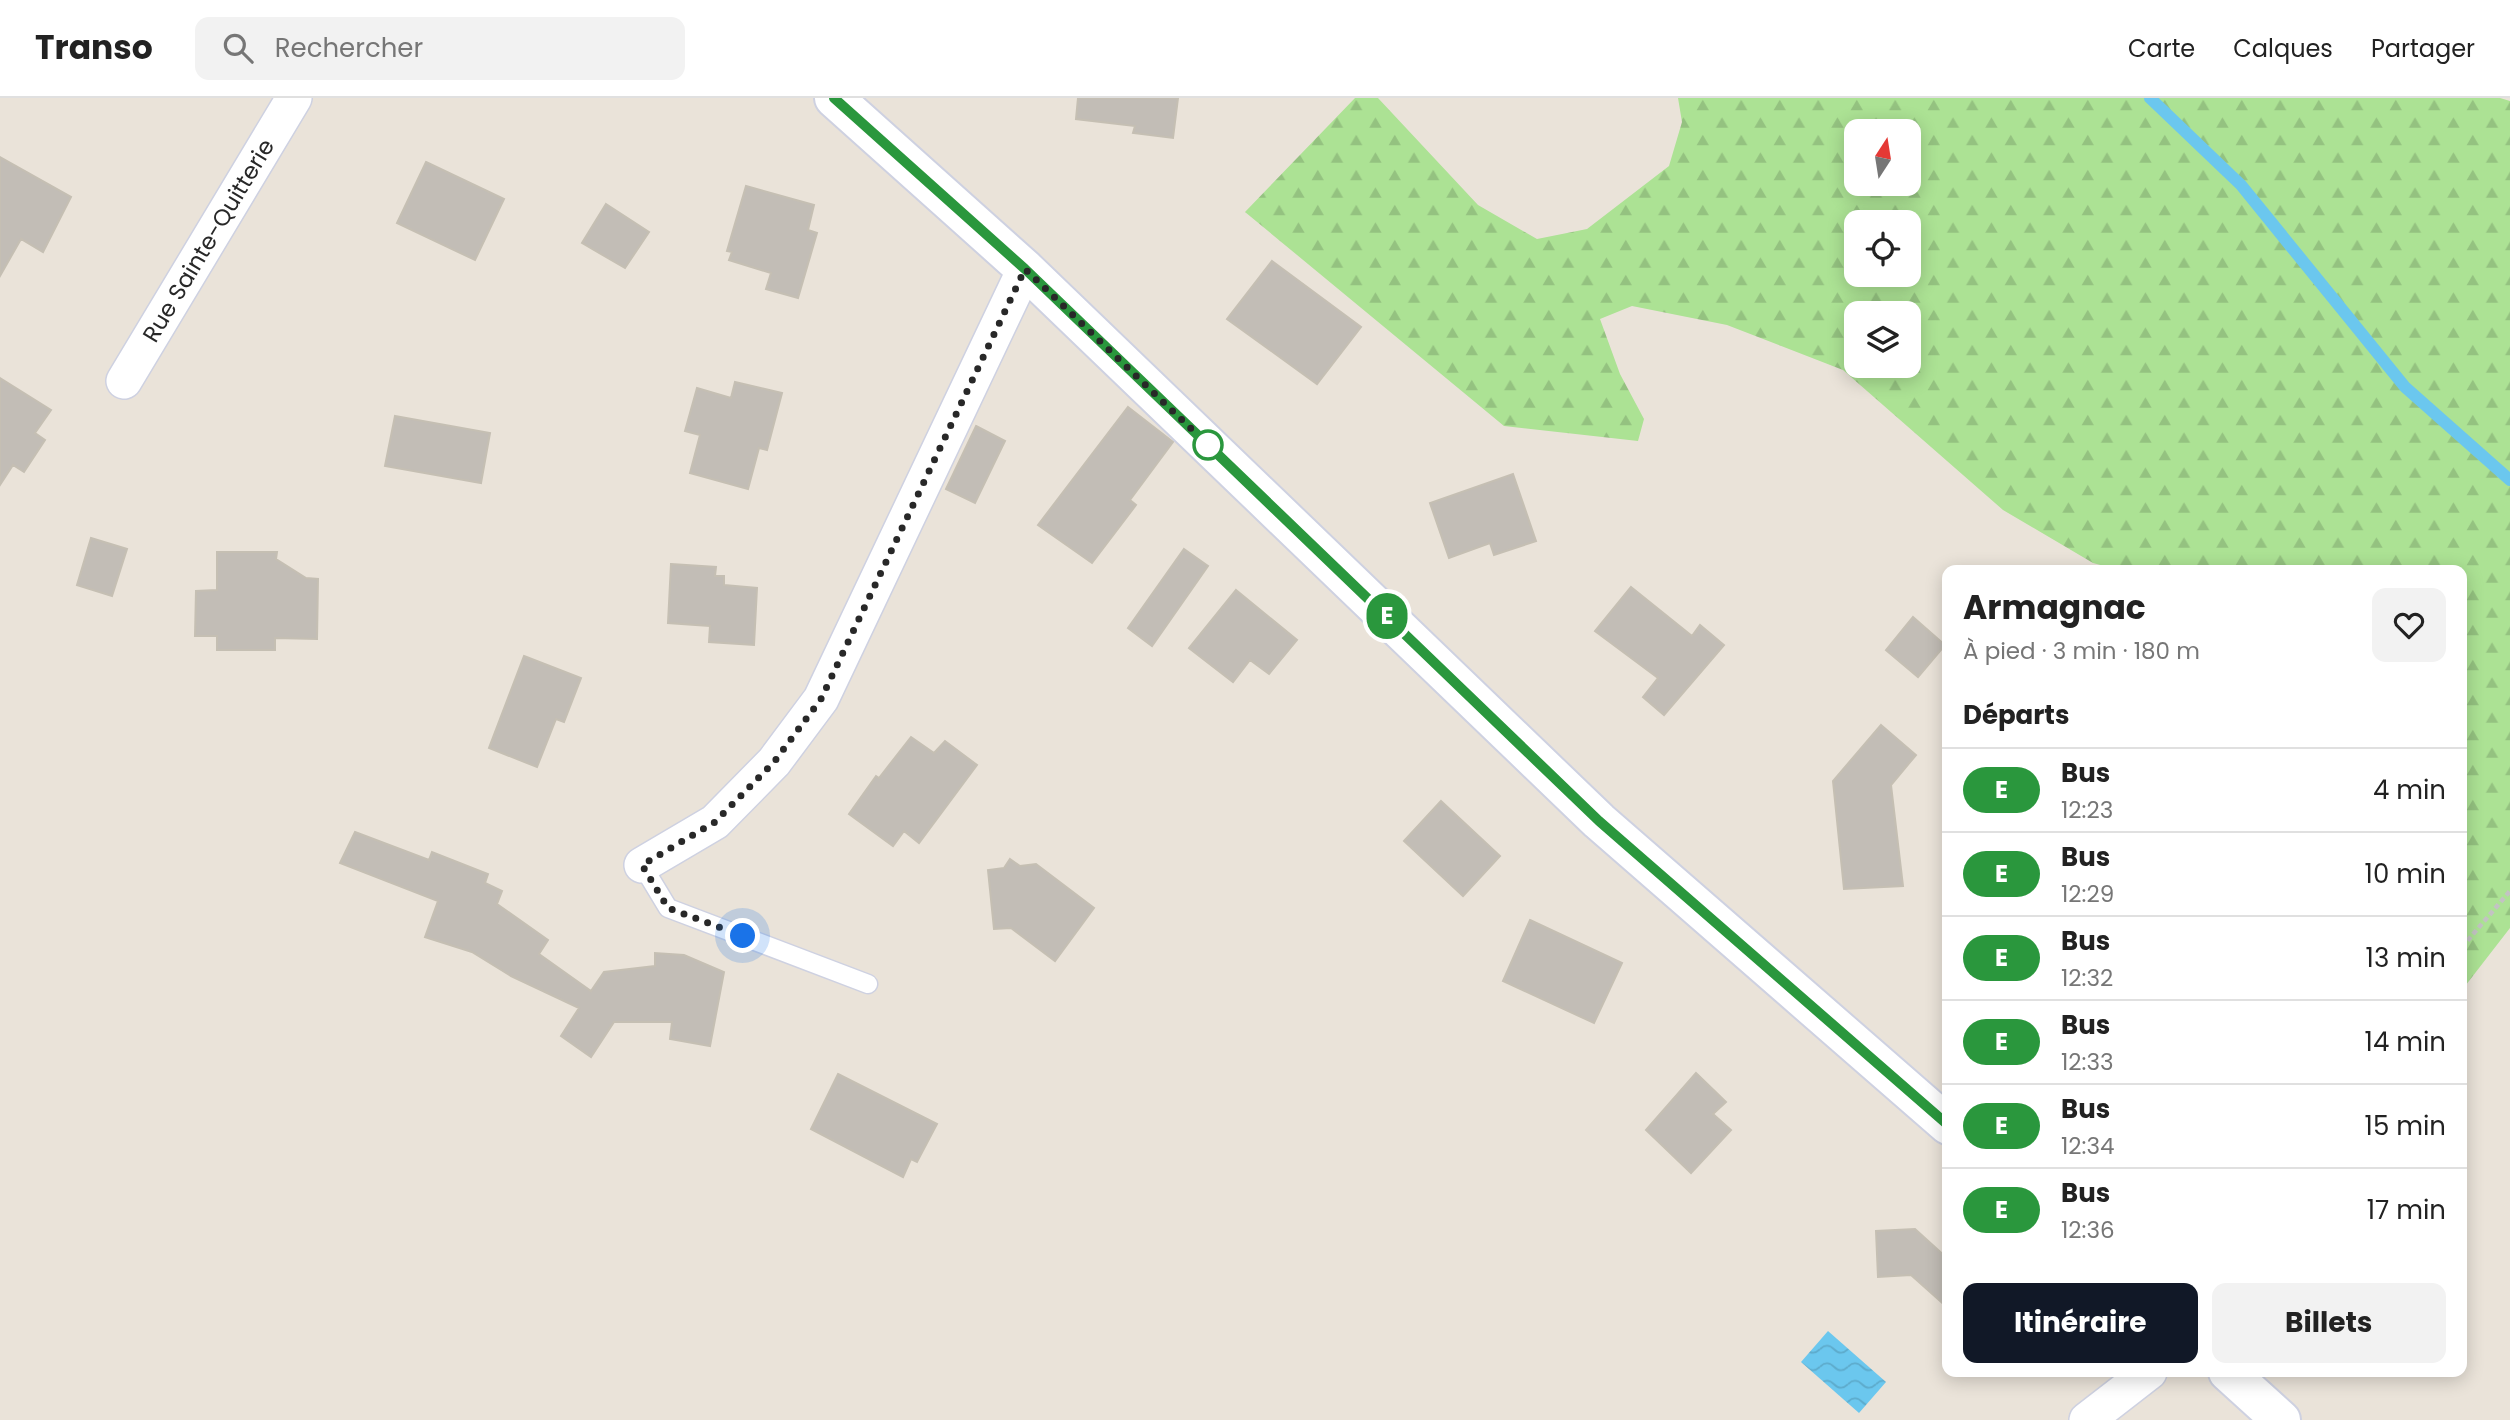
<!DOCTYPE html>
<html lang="fr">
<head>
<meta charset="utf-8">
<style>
	body { margin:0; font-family:Poppins,sans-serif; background:#f2f2f2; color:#222; height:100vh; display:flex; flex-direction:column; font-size:26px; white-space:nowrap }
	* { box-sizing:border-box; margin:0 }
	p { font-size:23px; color:#767676 }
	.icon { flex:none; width:38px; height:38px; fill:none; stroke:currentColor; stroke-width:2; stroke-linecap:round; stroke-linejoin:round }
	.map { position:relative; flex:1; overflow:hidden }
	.details { position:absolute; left:1942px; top:467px; width:525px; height:812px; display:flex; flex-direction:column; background:#fff; border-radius:14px; box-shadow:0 4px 18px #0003 }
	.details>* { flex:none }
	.badge { padding:0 14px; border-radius:23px; font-size:24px; line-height:46px }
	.needle { width:46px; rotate:12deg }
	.buttons { position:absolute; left:1844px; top:21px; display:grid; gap:14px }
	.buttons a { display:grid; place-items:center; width:77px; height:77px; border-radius:14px; background:#fff; box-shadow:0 4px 18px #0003; font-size:35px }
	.you { position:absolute; width:35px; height:35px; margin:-18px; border:5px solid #fff; border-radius:50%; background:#1a73e8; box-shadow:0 0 0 10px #1a73e833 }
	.map>.badge { position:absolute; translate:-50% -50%; box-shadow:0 0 0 4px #fff }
	h2 { padding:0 21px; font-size:26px; line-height:63px }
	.round { display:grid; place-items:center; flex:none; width:74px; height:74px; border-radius:14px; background:#f2f2f2 }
	.overview { display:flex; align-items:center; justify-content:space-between; height:119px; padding:0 21px }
	h1 { font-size:33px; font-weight:700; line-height:52px }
	.button { display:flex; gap:14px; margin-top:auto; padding:14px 21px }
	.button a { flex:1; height:80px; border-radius:14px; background:#111827; color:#fff; font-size:28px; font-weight:700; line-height:80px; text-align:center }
	.button a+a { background:#f2f2f2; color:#222 }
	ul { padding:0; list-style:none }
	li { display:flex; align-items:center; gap:21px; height:84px; padding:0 21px; border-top:2px solid #e0e0e0 }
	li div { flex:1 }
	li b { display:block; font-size:26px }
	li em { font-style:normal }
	li .badge { min-width:77px; font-weight:700; text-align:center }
	header { display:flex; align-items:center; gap:42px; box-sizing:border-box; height:98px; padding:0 35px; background:#fff; border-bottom:2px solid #e0e0e0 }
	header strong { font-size:33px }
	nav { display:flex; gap:38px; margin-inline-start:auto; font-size:24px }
	.search { width:490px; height:63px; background:#f2f2f2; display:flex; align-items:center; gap:18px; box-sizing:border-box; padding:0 24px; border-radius:14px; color:#767676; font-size:26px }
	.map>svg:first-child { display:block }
	.forest { fill:url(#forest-firs); fill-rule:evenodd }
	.water { fill:url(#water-waves) }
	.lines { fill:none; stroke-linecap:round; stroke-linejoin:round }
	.stream { stroke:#6bc7ee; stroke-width:12 }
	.building { fill:#c2bdb6; stroke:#c5bfb3; stroke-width:2 }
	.service-casing { stroke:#ced1e1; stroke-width:21 }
	.minor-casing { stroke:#ced1e1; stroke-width:38 }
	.tertiary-casing { stroke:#ced1e1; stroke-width:42 }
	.path { stroke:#c3c3c3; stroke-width:4.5; stroke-dasharray:5 3.5; stroke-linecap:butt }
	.service { stroke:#fff; stroke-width:18 }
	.minor { stroke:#fff; stroke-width:35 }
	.tertiary { stroke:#fff; stroke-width:38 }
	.line-casing { stroke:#fff; stroke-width:16 }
	.line { stroke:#2a973d; stroke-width:10 }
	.walk { stroke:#282828; stroke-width:7; stroke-dasharray:0 12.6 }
	.stop-dot { fill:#fff; stroke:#2a973d; stroke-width:3.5 }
	.labels { text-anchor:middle; stroke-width:7; stroke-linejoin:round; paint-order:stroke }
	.street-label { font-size:23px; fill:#282828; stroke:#fff }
</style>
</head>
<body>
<header>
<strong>Transo</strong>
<div class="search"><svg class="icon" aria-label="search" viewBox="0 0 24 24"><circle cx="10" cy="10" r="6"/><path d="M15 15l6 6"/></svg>Rechercher</div>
<nav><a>Carte</a><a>Calques</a><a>Partager</a></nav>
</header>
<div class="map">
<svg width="2510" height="1322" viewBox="0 0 2510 1322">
	<defs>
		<pattern id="forest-firs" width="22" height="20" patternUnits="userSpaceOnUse" patternTransform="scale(1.75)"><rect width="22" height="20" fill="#ace294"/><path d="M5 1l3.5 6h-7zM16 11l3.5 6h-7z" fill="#94c280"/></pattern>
		<pattern id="water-waves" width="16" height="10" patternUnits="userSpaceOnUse" patternTransform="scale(1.75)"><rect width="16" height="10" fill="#6bc7ee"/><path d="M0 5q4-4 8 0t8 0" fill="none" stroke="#5dabcc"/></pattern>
	</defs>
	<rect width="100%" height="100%" fill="#eae3d9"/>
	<path class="forest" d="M 1355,0 L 1378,0 L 1478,107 L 1537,141 L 1587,131 L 1669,68 L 1682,24 L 1678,0 L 2500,0 L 2510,3 L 2510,830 L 2462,892 L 2462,472 L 2119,472 L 2093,465 L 2003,412 L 1843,272 L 1727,227 L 1632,208 L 1600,221 L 1620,276 L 1644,321 L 1638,343 L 1504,328 L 1245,114 ZM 1857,33 L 1909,33 L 1909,86 L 1857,86 ZM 1857,124 L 1909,124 L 1909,177 L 1857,177 ZM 1857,215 L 1909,215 L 1909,268 L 1857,268 Z"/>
	<path class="water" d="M 1828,1233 L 1886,1284 L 1859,1315 L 1801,1264 Z"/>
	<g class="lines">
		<path class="stream" d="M 2150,0 L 2241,87 L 2405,289 L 2510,382"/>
	</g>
	<path class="building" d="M 1078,0 L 1178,0 L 1173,40 L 1133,35 L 1135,28 L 1076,21 Z
		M 0,59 L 71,99 L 43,154 L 21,141 L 0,178 Z
		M 426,64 L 504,101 L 475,162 L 397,125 Z
		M 746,88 L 814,107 L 808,132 L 817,135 L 798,200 L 766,191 L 771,175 L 729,162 L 732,154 L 727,153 Z
		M 606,106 L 649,134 L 625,170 L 582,145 Z
		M 1272,163 L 1361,229 L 1317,286 L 1227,221 Z
		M 0,280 L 51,312 L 35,335 L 45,342 L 24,374 L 13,367 L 0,387 Z
		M 735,284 L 782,295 L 767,352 L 759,350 L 748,391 L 690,375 L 700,337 L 685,333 L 697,290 L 731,300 Z
		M 1128,309 L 1173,344 L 1130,402 L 1136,407 L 1092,465 L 1038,427 Z
		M 395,318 L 490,335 L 481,385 L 385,368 Z
		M 976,328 L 1005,343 L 975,405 L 946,391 Z
		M 1513,376 L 1536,443 L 1494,457 L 1490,445 L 1449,460 L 1430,405 Z
		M 91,440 L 127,451 L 112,498 L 77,487 Z
		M 1184,451 L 1208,468 L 1152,548 L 1128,530 Z
		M 217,454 L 277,454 L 276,461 L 306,480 L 318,481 L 317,541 L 275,540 L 275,552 L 217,552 L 217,538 L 195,538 L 196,493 L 217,492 Z
		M 671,466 L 716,469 L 715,478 L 724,478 L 724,487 L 757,490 L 754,547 L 709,544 L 710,528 L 668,525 Z
		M 1631,489 L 1692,538 L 1700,527 L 1724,547 L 1664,617 L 1643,599 L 1658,580 L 1595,533 Z
		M 1236,492 L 1297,542 L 1269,576 L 1250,562 L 1233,584 L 1189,550 Z
		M 1913,519 L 1945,547 L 1918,579 L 1886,552 Z
		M 524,558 L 581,580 L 564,624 L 556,621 L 537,669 L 489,650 Z
		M 1881,627 L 1916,657 L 1891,687 L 1903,788 L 1844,791 L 1833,683 Z
		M 911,639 L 934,655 L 945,643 L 977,667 L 919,745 L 904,733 L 893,748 L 849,716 L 876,678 L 879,680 Z
		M 1441,703 L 1500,758 L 1463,798 L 1404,743 Z
		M 355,734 L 429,762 L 432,754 L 488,776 L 485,785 L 502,793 L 497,806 L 548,842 L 539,856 L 591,893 L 604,874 L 655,868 L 655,855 L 684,857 L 724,874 L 710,948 L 670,941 L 672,924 L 614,924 L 591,959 L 561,938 L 579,910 L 511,878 L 472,854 L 425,839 L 438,803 L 340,765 Z
		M 1010,761 L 1020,768 L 1036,766 L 1094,810 L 1055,863 L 1011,830 L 994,831 L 988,772 L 1004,770 Z
		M 1530,822 L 1622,865 L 1594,925 L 1503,883 Z
		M 1696,975 L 1726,1004 L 1713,1016 L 1731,1032 L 1691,1075 L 1646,1032 Z
		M 838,976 L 937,1026 L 917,1064 L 911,1061 L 903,1079 L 811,1031 Z
		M 1915,1131 L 1948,1161 L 1948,1210 L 1911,1177 L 1878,1179 L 1876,1133 Z"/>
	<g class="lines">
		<g class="service-casing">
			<path id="service" d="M 642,767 L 668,810 L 868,886"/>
		</g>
		<g class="minor-casing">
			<g id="minor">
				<path id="s1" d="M 124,283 L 294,0"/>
				<path d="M 642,767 L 715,724 L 774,664 L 821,601 L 1025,171"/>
				<path d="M 2087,1322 L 2149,1274"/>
			</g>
		</g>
		<g class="tertiary-casing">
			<path id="tertiary" d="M 834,0 L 1025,171 L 1599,723 L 1948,1027
				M 2228,1274 L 2281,1322"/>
		</g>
		<path class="path" d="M 2462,849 L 2510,793"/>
		<use href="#service" class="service"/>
		<use href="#minor" class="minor"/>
		<use href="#tertiary" class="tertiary"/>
	</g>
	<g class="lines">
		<g class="line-casing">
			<path id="line" d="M 834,0 L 1025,171 L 1599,723 L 1948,1027"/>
		</g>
		<use href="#line" class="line"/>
		<path class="walk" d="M 743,838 L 668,810 L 642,767 L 715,724 L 774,664 L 821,601 L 1025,171 L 1208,347"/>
	</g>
	<circle class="stop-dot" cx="1208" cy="347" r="14"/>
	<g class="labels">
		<g class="street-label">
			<text dy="8" stroke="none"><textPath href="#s1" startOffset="164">Rue Sainte-Quitterie</textPath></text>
		</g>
	</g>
</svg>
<div class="buttons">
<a><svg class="needle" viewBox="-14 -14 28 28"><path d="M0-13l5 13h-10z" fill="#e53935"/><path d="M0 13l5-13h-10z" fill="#767676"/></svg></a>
<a><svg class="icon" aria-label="locate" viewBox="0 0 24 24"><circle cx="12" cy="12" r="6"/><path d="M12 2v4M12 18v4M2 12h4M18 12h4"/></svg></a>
<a><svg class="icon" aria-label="layers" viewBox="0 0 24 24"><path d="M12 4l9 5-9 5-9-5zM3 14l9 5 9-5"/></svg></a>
</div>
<div class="you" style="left:743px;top:838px"></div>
<b class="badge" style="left:1387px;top:518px;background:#2a973d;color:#fff">E</b>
<section class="details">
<div class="overview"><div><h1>Armagnac</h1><p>À pied · 3 min · 180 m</p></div><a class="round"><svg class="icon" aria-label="heart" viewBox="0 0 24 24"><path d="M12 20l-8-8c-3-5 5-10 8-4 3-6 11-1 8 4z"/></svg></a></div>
<h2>Départs</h2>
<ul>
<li><span class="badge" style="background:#2a973d;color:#fff">E</span><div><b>Bus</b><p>12:23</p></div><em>4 min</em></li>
<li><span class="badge" style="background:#2a973d;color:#fff">E</span><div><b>Bus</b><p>12:29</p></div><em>10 min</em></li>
<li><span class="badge" style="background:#2a973d;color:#fff">E</span><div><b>Bus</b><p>12:32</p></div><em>13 min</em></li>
<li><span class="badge" style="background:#2a973d;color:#fff">E</span><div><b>Bus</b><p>12:33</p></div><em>14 min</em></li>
<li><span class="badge" style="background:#2a973d;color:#fff">E</span><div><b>Bus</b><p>12:34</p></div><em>15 min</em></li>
<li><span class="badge" style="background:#2a973d;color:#fff">E</span><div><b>Bus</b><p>12:36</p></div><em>17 min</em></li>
</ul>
<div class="button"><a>Itinéraire</a><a>Billets</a></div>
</section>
</div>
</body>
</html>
